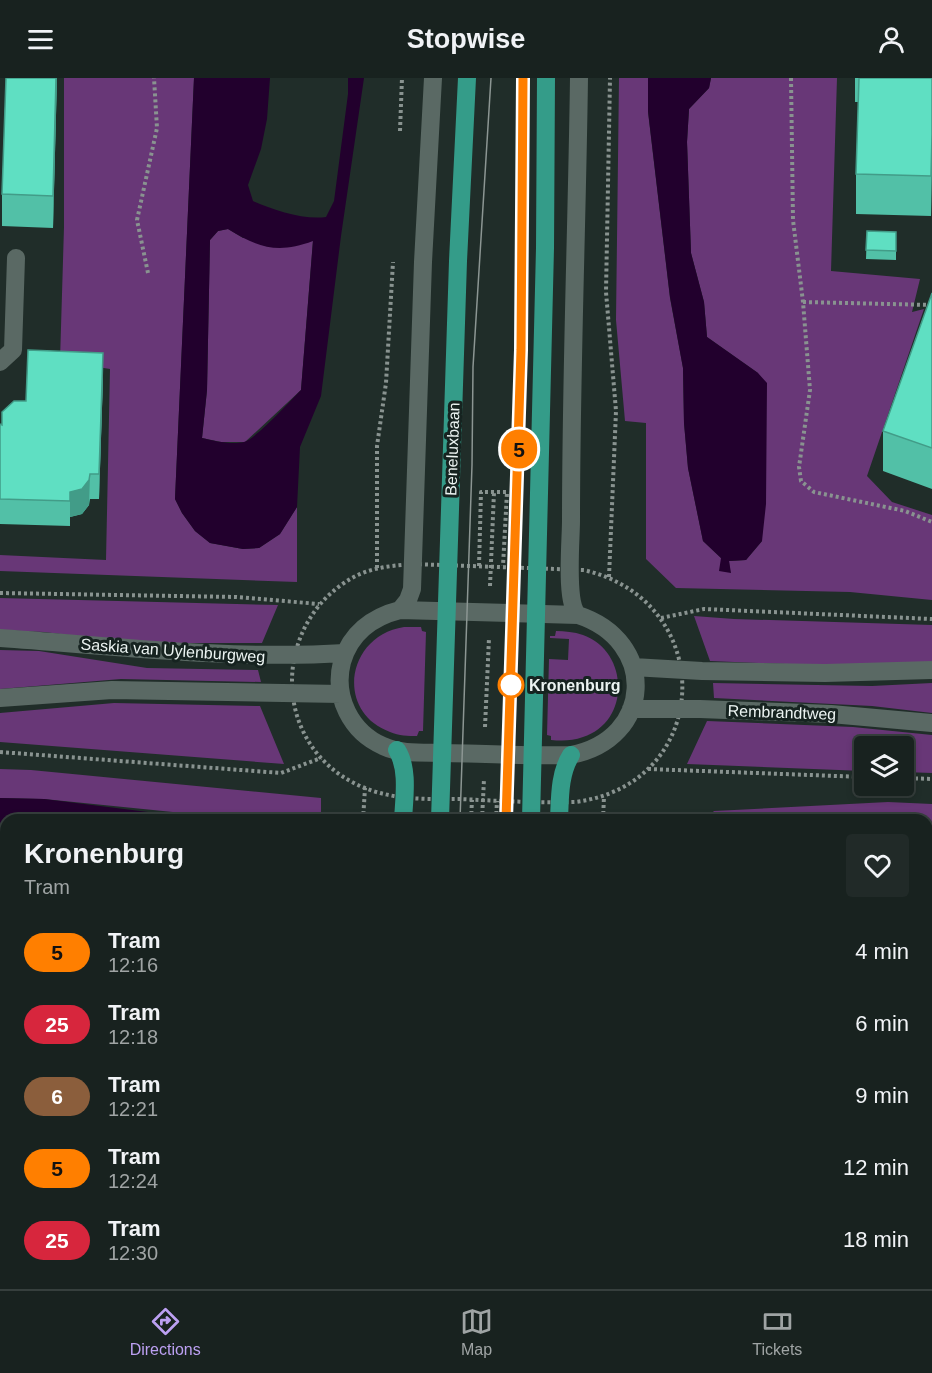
<!DOCTYPE html>
<html lang="en">
<head>
<meta charset="utf-8">
<style>
	body { margin:0; font-family:Helvetica,sans-serif; background:#212a28; color:#f1f3f6; height:100vh; display:flex; flex-direction:column; font-size:22px; white-space:nowrap }
	* { box-sizing:border-box; margin:0 }
	p { font-size:20px; color:#9fa4a4 }
	.icon { flex:none; width:33px; height:33px; fill:none; stroke:currentColor; stroke-width:2; stroke-linecap:round; stroke-linejoin:round }
	.map { position:relative; flex:1; overflow:hidden }
	.sheet { position:absolute; left:0px; top:736px; width:933px; height:476px; display:flex; flex-direction:column; background:#18221f; border-radius:18px 18px 0 0; box-shadow:0 3px 9px #0003,0 0 0 2px #363f3d }
	.sheet>* { flex:none }
	.badge { padding:0 12px; border-radius:20px; font-size:21px; line-height:39px }
	.buttons { position:absolute; left:854px; top:658px; display:grid; gap:12px }
	.buttons a { display:grid; place-items:center; width:60px; height:60px; border-radius:6px; background:#18221f; box-shadow:0 3px 9px #0003,0 0 0 2px #363f3d; font-size:30px }
	.map>.badge { position:absolute; translate:-50% -50%; box-shadow:0 0 0 3px #fff }
	.round { display:grid; place-items:center; flex:none; width:63px; height:63px; border-radius:6px; background:#212a28 }
	.headline { display:flex; align-items:center; justify-content:space-between; height:102px; padding:0 24px }
	h1 { font-size:28px; font-weight:600; line-height:45px }
	ul { padding:0; list-style:none }
	li { display:flex; align-items:center; gap:18px; height:72px; padding:0 24px }
	li div { flex:1 }
	li b { display:block; font-size:22px }
	li em { font-style:normal }
	li .badge { min-width:66px; font-weight:700; text-align:center }
	header { display:flex; justify-content:space-between; align-items:center; height:78px; padding:0 24px; background:#18221f; font-size:27px; font-weight:600 }
	.dock { display:flex; justify-content:space-around; align-items:center; height:84px; border-top:2px solid #363f3d; background:#18221f; font-size:16px; color:#9fa4a4 }
	.dock a { display:grid; justify-items:center; gap:3px }
	.dock .selected { color:#bca0f2 }
	.map>svg:first-child { display:block }
	.green { fill:#683777 }
	.water { fill:#22002d; fill-rule:evenodd }
	.lines { fill:none; stroke-linecap:round; stroke-linejoin:round }
	.path { stroke:#899390; stroke-width:4; stroke-dasharray:3 3; stroke-linecap:butt }
	.minor { stroke:#5a6964; stroke-width:18 }
	.major { stroke:#349c89; stroke-width:18 }
	.tram { stroke:#8c9693; stroke-width:1.5 }
	.wall { fill:#52c0a7 }
	.shaded-wall { fill:#429c88 }
	.building { fill:#5fdfc2; stroke:#429c88; stroke-width:1.5 }
	.line-casing { stroke:#fff; stroke-width:14 }
	.line { stroke:#ff7f00; stroke-width:9 }
	.stop-dot { fill:#fff; stroke:#ff7f00; stroke-width:3 }
	.labels { text-anchor:middle; stroke-width:6; stroke-linejoin:round; paint-order:stroke }
	.street-label { font-size:16px; fill:#ebf3f1; stroke:#162320 }
	.stop-label { font-size:16px; font-weight:bold; fill:#ebf3f1; stroke:#162320; text-anchor:start }
</style>
</head>
<body>
<header><svg class="icon" aria-label="menu" viewBox="0 0 24 24"><path d="M4 6h16M4 12h16M4 18h16"/></svg>Stopwise<svg class="icon" aria-label="person" viewBox="0 0 24 24"><circle cx="12" cy="8" r="4"/><path d="M4 21q1-7 8-7t8 7"/></svg></header>
<div class="map">
<svg width="932" height="1211" viewBox="0 0 932 1211">
	<rect width="100%" height="100%" fill="#202d29"/>
	<path class="green" d="M 64,0 L 194,0 L 175,421 L 182,435 L 195,453 L 210,465 L 243,471 L 259,470 L 280,456 L 297,429 L 297,504 L 0,493 L 0,477 L 106,482 L 110,291 L 60,283 L 64,149 Z
		M 619,0 L 648,0 L 648,34 L 670,220 L 683,290 L 684,345 L 688,390 L 703,463 L 721,480 L 730,494 L 729,483 L 746,482 L 762,463 L 758,295 L 707,259 L 704,224 L 691,175 L 687,64 L 689,31 L 709,10 L 711,0 L 837,0 L 831,193 L 920,201 L 912,234 L 924,231 L 867,398 L 892,424 L 932,437 L 932,522 L 850,514 L 676,510 L 646,481 L 646,345 L 625,343 L 616,242 Z
		M 228,151 L 243,160 L 313,162 L 301,312 L 245,364 L 221,364 L 202,360 L 207,312 L 210,162 L 218,153 Z
		M 0,520 L 278,527 L 262,565 L 135,565 L 44,554 L 0,552 Z
		M 694,538 L 734,541 L 932,547 L 932,584 L 833,588 L 710,583 Z
		M 404,549 L 421,549 L 422,553 L 426,554 L 423,653 L 419,653 L 417,658 C 408,658 399,658 390,654 C 335,634 346,558 404,549 Z
		M 556,553 C 565,553 574,554 583,557 C 629,573 631,644 583,659 C 572,663 562,663 551,662 L 551,658 L 547,657 L 549,581 L 568,582 L 569,561 L 550,560 L 550,558 L 555,558 Z
		M 0,572 L 39,573 L 147,590 L 258,592 L 261,604 L 121,601 L 0,611 Z
		M 713,605 L 872,608 L 932,605 L 932,635 L 872,628 L 714,620 Z
		M 114,625 L 260,628 L 284,686 L 0,664 L 0,635 Z
		M 707,643 L 853,649 L 932,657 L 932,695 L 903,694 L 903,669 L 864,669 L 864,693 L 687,686 Z
		M 0,691 L 31,692 L 321,720 L 321,742 L 252,742 L 44,721 L 0,720 Z
		M 888,724 L 932,726 L 932,767 L 927,767 L 927,742 L 705,742 L 714,733 Z
		M 252,1206 L 334,1206 L 334,1211 L 252,1211 Z
		M 638,1206 L 826,1206 L 824,1211 L 638,1211 Z"/>
	<path class="water" d="M 194,0 L 270,0 L 267,41 L 261,71 L 248,107 L 253,123 C 274,132 303,142 326,139 L 334,123 L 348,16 L 348,0 L 364,0 L 341,158 L 321,318 L 300,369 L 297,429 L 280,456 L 259,470 L 243,471 L 210,465 L 195,453 L 182,435 L 175,421 ZM 228,151 C 259,170 278,176 313,163 L 301,312 C 290,323 257,360 244,364 C 232,367 214,363 202,360 L 207,312 L 210,162 L 218,153 Z
		M 648,0 L 711,0 L 709,10 L 689,31 L 687,64 L 691,175 L 704,224 L 707,259 L 758,295 L 767,305 L 766,426 L 762,463 L 746,482 L 729,483 L 731,495 L 719,493 L 721,480 L 703,463 L 688,390 L 684,345 L 683,290 L 670,219 L 648,33 Z
		M 0,720 L 44,721 L 212,742 L 6,742 L 6,810 L 0,808 Z
		M 169,1206 L 252,1206 L 252,1211 L 167,1211 Z"/>
	<g class="lines">
		<path class="path" d="M 791,0 L 793,142 L 803,224 L 810,312 L 799,389 L 801,403 L 814,414 L 905,433 L 932,444
			M 400,53 L 402,0
			M 148,195 L 137,142 L 157,50 L 154,0
			M 803,224 L 932,227
			M 413,486 L 584,492 C 720,524 713,707 575,724 C 537,725 499,723 461,721 C 436,721 408,722 384,716 C 370,713 354,706 342,698 C 273,652 277,550 344,505 C 365,490 388,488 413,486 Z
			M 479,488 L 481,414 L 507,414 L 503,488
			M 377,490 L 377,368 L 386,305 L 393,184
			M 609,499 L 616,333 L 606,214 L 610,0
			M 490,508 L 494,414
			M 0,515 L 236,519 L 319,526
			M 661,540 L 704,531 L 932,541
			M 485,649 L 489,560
			M 0,674 L 281,695 L 321,680
			M 648,691 L 864,699
			M 903,700 L 932,701
			M 363,742 L 365,710
			M 471,742 L 472,722
			M 482,742 L 484,701
			M 496,742 L 497,723
			M 603,742 L 604,718
			M 593,1206 L 593,1211
			M 344,1211 L 345,1206"/>
		<path class="minor" d="M 0,284 L 13,272 L 16,180
			M 400,532 L 578,537 C 658,563 654,661 571,677 C 530,678 488,676 447,675 C 427,674 402,677 383,668 C 351,654 333,619 342,584 C 350,556 372,539 400,532 Z
			M 400,532 L 408,522 L 412,511 L 423,184 L 433,0
			M 578,537 C 565,525 571,463 571,443 C 571,295 577,148 579,0
			M 0,560 C 115,568 230,582 345,575
			M 633,589 L 702,593 L 825,595 L 932,592
			M 0,620 L 112,612 L 341,616
			M 631,631 L 700,631 L 831,636 L 932,645
			M 927,811 L 932,811"/>
		<path class="major" d="M 397,672 C 409,691 404,721 403,742
			M 440,742 L 458,183 L 467,0
			M 531,742 L 545,170 L 546,0
			M 559,742 C 560,721 559,696 571,677
			M 396,1211 L 396,1206
			M 428,1211 L 428,1206
			M 512,1211 L 512,1206
			M 541,1211 L 541,1206"/>
		<path class="tram" d="M 460,742 L 472,387 L 473,289 L 491,0
			M 506,742 L 521,272 L 523,0
			M 454,1211 L 454,1206
			M 482,1211 L 482,1206"/>
	</g>
	<path class="wall" d="M 6,0 L 57,0 L 53,150 L 2,148 L 2,116 Z
		M 855,0 L 932,0 L 931,138 L 856,136 L 856,96 L 859,24 L 855,24 Z
		M 867,153 L 896,154 L 896,182 L 866,181 Z
		M 932,215 L 932,411 L 883,393 L 883,353 Z
		M 103,300 L 99,421 L 90,421 L 89,427 L 82,436 L 70,439 L 70,448 L 0,446 L 0,346 L 2,347 L 26,323 Z
		M 0,828 L 6,831 L 5,1031 L 0,1021 Z"/>
	<path class="shaded-wall" d="M 56,0 L 57,0 L 53,150 L 53,118 Z
		M 932,56 L 932,96 L 931,138 L 931,98 Z
		M 103,275 L 103,300 L 99,421 L 99,396 Z
		M 90,396 L 89,427 L 82,436 L 70,439 L 70,448 L 70,414 Z
		M 932,1194 L 932,1211 L 926,1211 Z"/>
	<path class="building" d="M 6,0 L 56,0 L 53,118 L 2,116 Z
		M 859,0 L 932,0 L 932,56 L 931,98 L 856,96 Z
		M 867,153 L 896,154 L 896,173 L 866,172 Z
		M 932,215 L 932,370 L 883,353 Z
		M 28,272 L 103,275 L 99,396 L 90,396 L 89,402 L 82,411 L 70,414 L 70,423 L 0,421 L 0,346 L 2,347 L 2,334 L 14,323 L 26,323 Z
		M 0,828 L 6,831 L 5,1022 L 0,1012 Z
		M 932,991 L 932,1194 L 926,1211 L 854,1211 L 856,1206 L 927,1206 L 927,1005 Z"/>
	<g class="lines">
		<g class="line-casing">
			<path id="line" d="M 506,742 L 521,272 L 523,0"/>
		</g>
		<use href="#line" class="line"/>
	</g>
	<circle class="stop-dot" cx="511" cy="607" r="12"/>
	<g class="labels">
		<g class="street-label">
			<text transform="translate(452 371) rotate(-88)" y="6">Beneluxbaan</text>
			<text transform="translate(173 572) rotate(4)" y="6">Saskia van Uylenburgweg</text>
			<text transform="translate(782 634) rotate(2)" y="6">Rembrandtweg</text>
		</g>
		<g class="stop-label">
			<text x="529" y="613">Kronenburg</text>
		</g>
	</g>
</svg>
<div class="buttons">
<a><svg class="icon" aria-label="layers" viewBox="0 0 24 24"><path d="M12 4l9 5-9 5-9-5zM3 14l9 5 9-5"/></svg></a>
</div>
<b class="badge" style="left:519px;top:371px;background:#ff7f00;color:#111">5</b>
<section class="sheet">
<div class="headline"><div><h1>Kronenburg</h1><p>Tram</p></div><a class="round"><svg class="icon" aria-label="heart" viewBox="0 0 24 24"><path d="M12 20l-8-8c-3-5 5-10 8-4 3-6 11-1 8 4z"/></svg></a></div>
<ul>
<li><span class="badge" style="background:#ff7f00;color:#111">5</span><div><b>Tram</b><p>12:16</p></div><em>4 min</em></li>
<li><span class="badge" style="background:#d7263d;color:#fff">25</span><div><b>Tram</b><p>12:18</p></div><em>6 min</em></li>
<li><span class="badge" style="background:#8b5e3c;color:#fff">6</span><div><b>Tram</b><p>12:21</p></div><em>9 min</em></li>
<li><span class="badge" style="background:#ff7f00;color:#111">5</span><div><b>Tram</b><p>12:24</p></div><em>12 min</em></li>
<li><span class="badge" style="background:#d7263d;color:#fff">25</span><div><b>Tram</b><p>12:30</p></div><em>18 min</em></li>
</ul>
</section>
</div>
<nav class="dock">
<a class="selected"><svg class="icon" aria-label="directions" viewBox="0 0 24 24"><path d="M12 3l9 9-9 9-9-9zM9 14v-3h6M13 9l2 2-2 2"/></svg>Directions</a>
<a><svg class="icon" aria-label="map" viewBox="0 0 24 24"><path d="M3 6l6-2 6 2 6-2v14l-6 2-6-2-6 2zM9 4v14M15 6v14"/></svg>Map</a>
<a><svg class="icon" aria-label="tickets" viewBox="0 0 24 24"><path d="M3 7h18v10H3zM15 7v10"/></svg>Tickets</a>
</nav>
</body>
</html>
